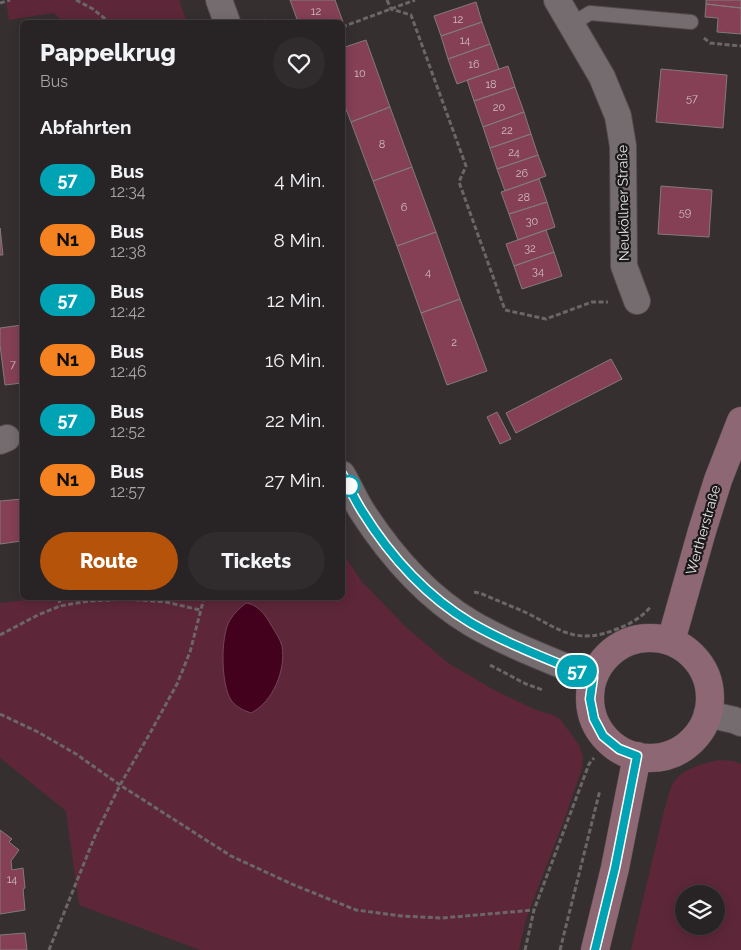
<!DOCTYPE html>
<html lang="de">
<head>
<meta charset="utf-8">
<style>
	body { margin:0; font-family:Raleway,sans-serif; background:#302b2c; color:#f1f3f6; height:100vh; display:flex; flex-direction:column; font-size:19px; white-space:nowrap }
	* { box-sizing:border-box; margin:0 }
	p { font-size:16px; color:#a5a4a6 }
	.icon { flex:none; width:28px; height:28px; fill:none; stroke:currentColor; stroke-width:2; stroke-linecap:round; stroke-linejoin:round }
	.map { position:relative; flex:1; overflow:hidden }
	.details { position:absolute; left:20px; top:20px; width:325px; height:580px; display:flex; flex-direction:column; background:#282324; border-radius:8px; box-shadow:0 2px 12px #0003,0 0 0 1px #444041 }
	.details>* { flex:none }
	.badge { padding:0 10px; border-radius:16px; font-size:18px; line-height:32px }
	.fabs { position:absolute; left:675px; top:885px; display:grid; gap:10px }
	.fabs a { display:grid; place-items:center; width:50px; height:50px; border-radius:50%; background:#282324; box-shadow:0 2px 12px #0003,0 0 0 1px #444041; font-size:25px }
	.map>.badge { position:absolute; translate:-50% -50%; box-shadow:0 0 0 2px #fff }
	h2 { padding:0 20px; font-size:19px; line-height:45px }
	.round { display:grid; place-items:center; flex:none; width:52px; height:52px; border-radius:26px; background:#302b2c }
	.overview { display:flex; align-items:center; justify-content:space-between; height:85px; padding:0 20px }
	h1 { font-size:24px; font-weight:800; line-height:38px }
	.action { display:flex; gap:10px; margin-top:auto; padding:10px 20px }
	.action a { flex:1; height:58px; border-radius:30px; background:#b45309; color:#fff; font-size:20px; font-weight:800; line-height:58px; text-align:center }
	.action a+a { background:#302b2c; color:#f1f3f6 }
	ul { padding:0; list-style:none }
	li { display:flex; align-items:center; gap:15px; height:60px; padding:0 20px }
	li div { flex:1 }
	li b { display:block; font-size:19px }
	li em { font-style:normal }
	li .badge { min-width:55px; font-weight:700; text-align:center }
	.map>svg:first-child { display:block }
	.green { fill:#5d2739; fill-rule:evenodd }
	.water { fill:#43011e; stroke:#74455a }
	.building { fill:#854056; stroke:#827a7c }
	.lines { fill:none; stroke-linecap:round; stroke-linejoin:round }
	.service-casing { stroke:#524c4d; stroke-width:16 }
	.minor-casing { stroke:#524c4d; stroke-width:28 }
	.secondary-casing { stroke:#524c4d; stroke-width:29 }
	.path { stroke:#6c6667; stroke-width:3; stroke-dasharray:5 2.5; stroke-linecap:butt }
	.service { stroke:#746c6e; stroke-width:14 }
	.minor { stroke:#746c6e; stroke-width:26 }
	.secondary { stroke:#8d6773; stroke-width:28 }
	.line-casing { stroke:#fff; stroke-width:11 }
	.line { stroke:#00a3b4; stroke-width:8 }
	.stop-dot { fill:#fff; stroke:#00a3b4; stroke-width:2.5 }
	.labels { text-anchor:middle; stroke-width:4.5; stroke-linejoin:round; paint-order:stroke }
	.number-label { font-size:11px; fill:#cfbbc1 }
	.street-label { font-size:14px; fill:#e8e4e5; stroke:#1b1819 }
</style>
</head>
<body>
<div class="map">
<svg width="741" height="950" viewBox="0 0 741 950">
	<rect width="100%" height="100%" fill="#362f30"/>
	<path class="green" d="M 6,0 L 179,0 L 187,22 L 64,22 L 53,13 L 9,20 Z
		M 343,554 L 363,583 L 406,627 L 448,663 L 494,690 L 536,710 L 553,715 L 560,719 L 579,745 L 583,756 L 582,768 L 566,815 L 526,919 L 519,950 L 200,950 L 79,905 L 66,811 L 0,758 L 0,603 L 42,598 L 342,598 Z
		M 719,760 L 733,761 L 741,764 L 741,950 L 631,950 L 665,807 C 668,800 669,790 673,783 C 683,768 702,764 719,760 ZM 684,894 L 716,894 L 716,926 L 684,926 Z"/>
	<path class="water" d="M 246,603 C 257,604 266,615 271,625 C 275,631 280,639 282,646 C 286,670 273,702 251,713 C 243,710 236,707 231,700 C 221,685 220,636 230,620 C 234,613 240,608 246,603 Z"/>
	<path class="building" d="M 290,0 L 335,0 L 343,22 L 298,22 Z
		M 706,0 L 741,0 L 741,8 L 706,4 Z
		M 476,2 L 482,22 L 441,36 L 434,16 Z
		M 706,4 L 741,8 L 741,34 L 717,32 L 718,18 L 705,17 Z
		M 482,22 L 490,44 L 448,59 L 441,36 Z
		M 366,40 L 390,107 L 351,122 L 342,99 L 342,48 Z
		M 490,44 L 499,69 L 457,84 L 448,59 Z
		M 508,66 L 515,87 L 474,101 L 467,80 Z
		M 661,69 L 727,75 L 723,128 L 656,122 Z
		M 515,87 L 524,112 L 483,127 L 474,101 Z
		M 390,107 L 412,167 L 373,181 L 351,122 Z
		M 524,112 L 531,134 L 490,148 L 483,127 Z
		M 531,134 L 538,155 L 497,169 L 490,148 Z
		M 538,155 L 546,176 L 505,191 L 497,169 Z
		M 412,167 L 436,232 L 397,246 L 373,181 Z
		M 539,179 L 547,202 L 509,214 L 501,192 Z
		M 661,186 L 712,190 L 709,237 L 658,234 Z
		M 547,202 L 555,227 L 518,240 L 509,214 Z
		M 0,228 L 3,255 L 0,255 Z
		M 546,230 L 554,252 L 514,266 L 506,244 Z
		M 436,232 L 460,299 L 421,313 L 397,246 Z
		M 554,252 L 562,276 L 522,289 L 514,266 Z
		M 460,299 L 487,371 L 447,385 L 421,313 Z
		M 22,325 L 22,383 L 5,385 L 0,345 L 0,328 Z
		M 611,359 L 622,379 L 516,433 L 506,413 Z
		M 497,412 L 511,439 L 500,444 L 487,417 Z
		M 22,499 L 22,541 L 0,544 L 0,501 Z
		M 0,830 L 12,839 L 9,842 L 19,850 L 11,861 L 12,870 L 23,868 L 25,888 L 23,889 L 25,910 L 0,914 Z
		M 25,933 L 27,950 L 0,950 L 0,935 Z"/>
	<g class="lines">
		<g class="service-casing">
			<path id="service" d="M 572,24 L 590,13 L 691,22"/>
		</g>
		<g class="minor-casing">
			<path id="minor" d="M 219,0 L 227,22
				M 557,0 L 602,77 L 618,116 L 623,146 L 624,266 L 637,301
				M 0,441 L 7,438
				M 342,474 C 349,486 355,500 362,511 C 391,556 426,596 471,623 C 509,645 552,661 593,678
				M 707,714 L 734,720 L 741,723"/>
		</g>
		<g class="secondary-casing">
			<path id="secondary" d="M590 698a60 60 0 1 1 120 0a60 60 0 1 1-120 0Z
				M 671,641 L 702,531 L 718,480 L 741,421
				M 595,950 L 615,868 L 637,756"/>
		</g>
		<path class="path" d="M 76,0 L 93,9 L 109,22
			M 387,0 L 391,9 L 411,15 L 466,166 L 459,182 L 505,310 L 546,319 L 592,302 L 608,302
			M 0,3 L 10,0
			M 257,22 L 265,20
			M 342,27 L 415,0
			M 704,38 L 710,43 L 741,46
			M 474,592 C 482,593 491,598 499,601 C 508,605 518,609 527,613 C 562,631 577,645 617,629 C 630,624 643,617 651,606
			M 59,598 L 60,606
			M 0,635 L 38,615 L 60,606 L 89,601 L 127,599 L 166,602 L 200,610
			M 490,665 L 526,684 L 543,690
			M 0,714 L 38,732 L 76,754 L 120,785 L 231,856 L 294,885 L 356,910 L 401,916 L 442,918 L 534,910
			M 49,950 L 95,836 L 120,785 L 149,735 L 177,684 L 190,652 L 204,598
			M 525,950 L 534,910 L 589,764 L 594,758
			M 560,950 L 600,790"/>
		<use href="#service" class="service"/>
		<use href="#minor" class="minor"/>
		<use href="#secondary" class="secondary"/>
	</g>
	<g class="lines">
		<g class="line-casing">
			<path id="line" d="M 342,474 C 349,487 355,500 362,511 C 390,556 426,596 471,623 C 509,645 553,661 593,678 L 590,699 L 594,719 L 603,736 L 619,749 L 637,756 L 615,868 L 595,950"/>
		</g>
		<use href="#line" class="line"/>
	</g>
	<circle class="stop-dot" cx="349" cy="486" r="10"/>
	<g class="labels">
		<g class="number-label">
			<text x="316" y="15">12</text>
			<text x="458" y="23">12</text>
			<text x="465" y="44">14</text>
			<text x="474" y="68">16</text>
			<text x="360" y="77">10</text>
			<text x="491" y="88">18</text>
			<text x="692" y="102">57</text>
			<text x="499" y="111">20</text>
			<text x="507" y="134">22</text>
			<text x="382" y="148">8</text>
			<text x="514" y="156">24</text>
			<text x="522" y="177">26</text>
			<text x="524" y="201">28</text>
			<text x="404" y="211">6</text>
			<text x="685" y="216">59</text>
			<text x="532" y="225">30</text>
			<text x="530" y="252">32</text>
			<text x="538" y="275">34</text>
			<text x="428" y="276">4</text>
			<text x="454" y="346">2</text>
			<text x="13" y="368">7</text>
			<text x="12" y="883">14</text>
		</g>
		<g class="street-label">
			<text transform="translate(623 203) rotate(-91)" y="5">Neuköllner Straße</text>
			<text transform="translate(703 530) rotate(-74)" y="5">Wertherstraße</text>
		</g>
	</g>
</svg>
<div class="fabs">
<a><svg class="icon" aria-label="layers" viewBox="0 0 24 24"><path d="M12 4l9 5-9 5-9-5zM3 14l9 5 9-5"/></svg></a>
</div>
<b class="badge" style="left:577px;top:671px;background:#00a3b4;color:#fff">57</b>
<section class="details">
<div class="overview"><div><h1>Pappelkrug</h1><p>Bus</p></div><a class="round"><svg class="icon" aria-label="heart" viewBox="0 0 24 24"><path d="M12 20l-8-8c-3-5 5-10 8-4 3-6 11-1 8 4z"/></svg></a></div>
<h2>Abfahrten</h2>
<ul>
<li><span class="badge" style="background:#00a3b4;color:#fff">57</span><div><b>Bus</b><p>12:34</p></div><em>4 Min.</em></li>
<li><span class="badge" style="background:#f58220;color:#111">N1</span><div><b>Bus</b><p>12:38</p></div><em>8 Min.</em></li>
<li><span class="badge" style="background:#00a3b4;color:#fff">57</span><div><b>Bus</b><p>12:42</p></div><em>12 Min.</em></li>
<li><span class="badge" style="background:#f58220;color:#111">N1</span><div><b>Bus</b><p>12:46</p></div><em>16 Min.</em></li>
<li><span class="badge" style="background:#00a3b4;color:#fff">57</span><div><b>Bus</b><p>12:52</p></div><em>22 Min.</em></li>
<li><span class="badge" style="background:#f58220;color:#111">N1</span><div><b>Bus</b><p>12:57</p></div><em>27 Min.</em></li>
</ul>
<div class="action"><a>Route</a><a>Tickets</a></div>
</section>
</div>
</body>
</html>
